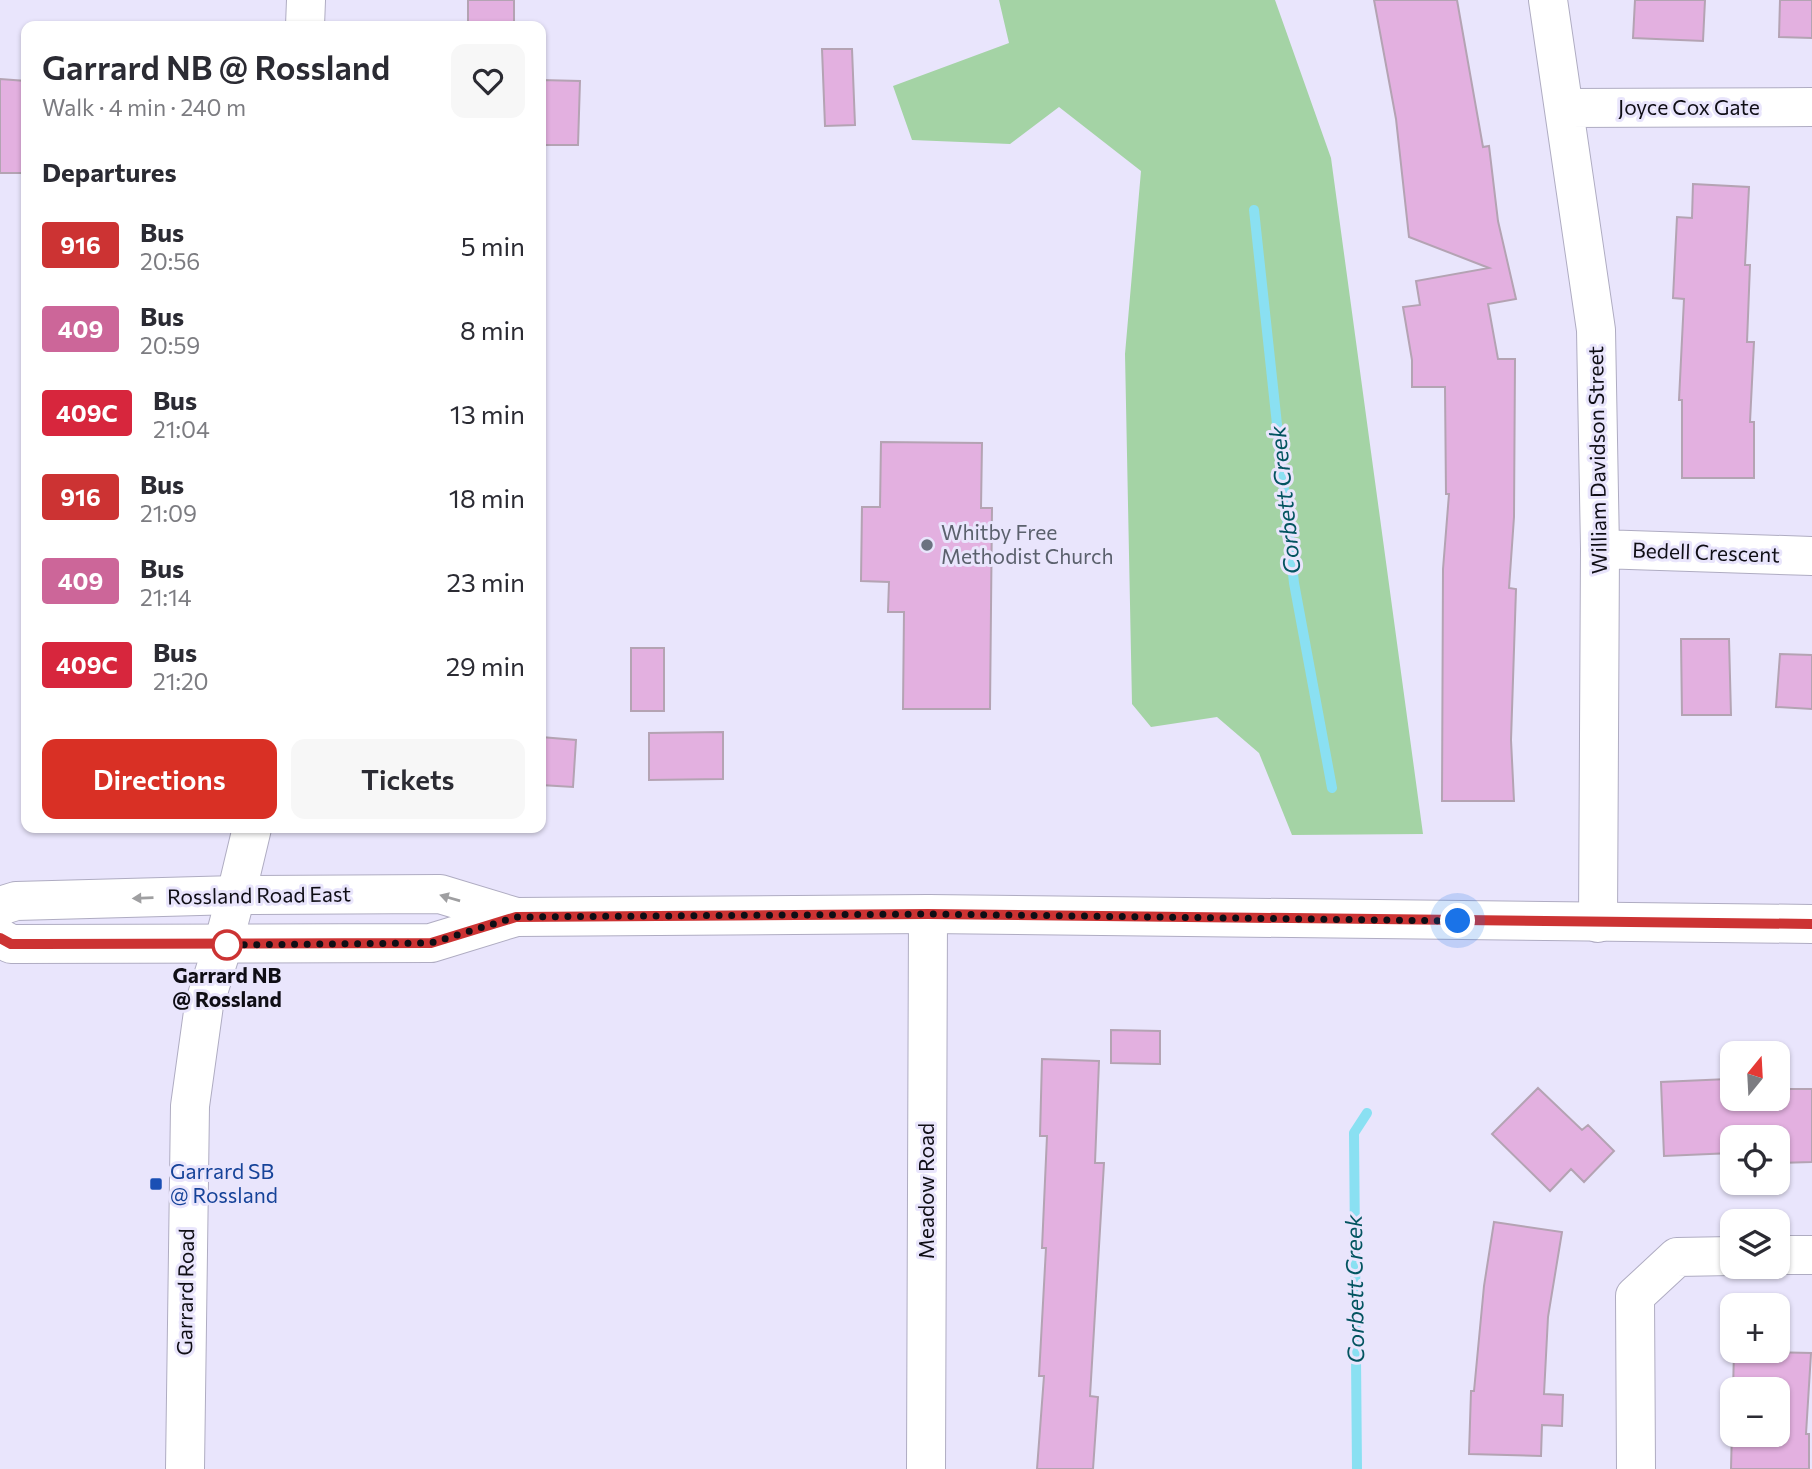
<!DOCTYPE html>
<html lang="en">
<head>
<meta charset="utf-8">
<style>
	body { margin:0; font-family:Commissioner,sans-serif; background:#f7f7f7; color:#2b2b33; height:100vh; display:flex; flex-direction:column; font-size:26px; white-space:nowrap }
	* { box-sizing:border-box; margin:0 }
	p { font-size:23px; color:#7c7c81 }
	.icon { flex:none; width:38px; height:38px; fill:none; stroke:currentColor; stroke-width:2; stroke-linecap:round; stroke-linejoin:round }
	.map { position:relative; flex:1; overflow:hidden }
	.side { position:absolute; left:21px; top:21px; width:525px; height:812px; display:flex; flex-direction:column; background:#fff; border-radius:14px; box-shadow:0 2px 5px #0004 }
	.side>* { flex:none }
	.badge { padding:0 14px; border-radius:5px; font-size:24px; line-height:46px }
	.needle { width:46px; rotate:18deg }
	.fabs { position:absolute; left:1720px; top:1041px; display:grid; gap:14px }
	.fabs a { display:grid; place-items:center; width:70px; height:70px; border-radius:14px; background:#fff; box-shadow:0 2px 5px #0004; font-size:35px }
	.you { position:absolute; width:35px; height:35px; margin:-18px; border:5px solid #fff; border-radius:50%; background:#1a73e8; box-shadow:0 0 0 10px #1a73e833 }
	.map>.badge { position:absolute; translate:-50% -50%; box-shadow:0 0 0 4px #fff }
	h2 { padding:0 21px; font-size:26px; line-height:63px }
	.round { display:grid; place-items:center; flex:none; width:74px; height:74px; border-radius:14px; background:#f7f7f7 }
	.overview { display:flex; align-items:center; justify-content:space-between; height:119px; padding:0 21px }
	h1 { font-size:33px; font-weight:600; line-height:52px }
	.button { display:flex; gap:14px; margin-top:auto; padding:14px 21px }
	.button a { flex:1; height:80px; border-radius:14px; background:#d93025; color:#fff; font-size:28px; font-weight:600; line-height:80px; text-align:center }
	.button a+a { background:#f7f7f7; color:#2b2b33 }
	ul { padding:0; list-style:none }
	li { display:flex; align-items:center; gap:21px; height:84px; padding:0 21px }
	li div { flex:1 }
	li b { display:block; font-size:26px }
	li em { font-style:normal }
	li .badge { min-width:77px; font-weight:700; text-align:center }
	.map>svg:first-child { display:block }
	.green { fill:#a4d3a5 }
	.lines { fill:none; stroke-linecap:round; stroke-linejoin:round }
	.stream { stroke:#8ae0f2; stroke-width:10 }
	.building { fill:#e3b0e0; stroke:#b4a3b3; stroke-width:2; fill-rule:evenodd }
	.minor-casing { stroke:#afacc2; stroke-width:40 }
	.tertiary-casing { stroke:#afacc2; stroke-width:40 }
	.secondary-casing { stroke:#afacc2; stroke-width:40 }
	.minor { stroke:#fff; stroke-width:38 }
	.tertiary { stroke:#fff; stroke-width:38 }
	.secondary { stroke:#fff; stroke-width:38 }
	.oneway { fill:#9f9fa1 }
	.line-casing { stroke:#fff; stroke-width:16 }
	.line { stroke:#c33; stroke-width:10 }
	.walk { stroke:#0f0e15; stroke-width:7; stroke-dasharray:0 12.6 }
	.worship-dot { fill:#6b7280; stroke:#e9e5fc; stroke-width:2.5 }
	.stop-dot { fill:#fff; stroke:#c33; stroke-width:3.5 }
	.transit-dot { fill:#1a4fb4; stroke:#e9e5fc; stroke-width:2.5 }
	.labels { text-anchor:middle; stroke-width:6; stroke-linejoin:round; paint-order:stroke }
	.street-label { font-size:21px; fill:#0f0e15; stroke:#e9e5fc }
	.worship-label { font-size:21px; fill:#5b616d; stroke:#e9e5fc; text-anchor:start }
	.stop-label { font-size:21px; font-weight:bold; fill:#0f0e15; stroke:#e9e5fc }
	.transit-label { font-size:21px; fill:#164399; stroke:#e9e5fc; text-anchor:start }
	.water-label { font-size:23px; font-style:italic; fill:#035460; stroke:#e9e5fc }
</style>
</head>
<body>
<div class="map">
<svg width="1812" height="1469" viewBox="0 0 1812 1469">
	<rect width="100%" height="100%" fill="#e9e5fc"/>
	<path class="green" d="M 999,0 L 1275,0 L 1331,158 L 1423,834 L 1292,835 L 1259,753 L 1217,717 L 1151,727 L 1132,704 L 1125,354 L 1141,171 L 1059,107 L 1010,144 L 912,140 L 893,86 L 1009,43 Z"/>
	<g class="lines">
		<path class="stream" d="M 1254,210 L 1294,583 L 1332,788
			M 1357,1469 L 1354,1133 L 1367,1113"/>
	</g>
	<path class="building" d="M 468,0 L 514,0 L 514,26 L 468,26 Z
		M 1374,0 L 1457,0 L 1483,147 L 1489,146 L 1498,221 L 1516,299 L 1488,304 L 1498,359 L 1515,359 L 1514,517 L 1509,588 L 1516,589 L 1511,740 L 1514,801 L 1442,801 L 1443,569 L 1449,494 L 1446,494 L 1445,387 L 1412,387 L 1412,360 L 1403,307 L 1420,305 L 1416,281 L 1489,268 L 1409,237 L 1396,119 Z
		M 1635,0 L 1705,0 L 1703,41 L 1633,38 Z
		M 1780,0 L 1812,0 L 1812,38 L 1779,37 Z
		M 822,49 L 852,49 L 855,125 L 825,126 Z
		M 0,79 L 26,81 L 26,173 L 0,173 Z
		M 541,80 L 580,81 L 578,145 L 541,145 Z
		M 1693,184 L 1749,187 L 1745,265 L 1750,265 L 1747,342 L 1754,342 L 1750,422 L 1754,422 L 1754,478 L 1682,478 L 1682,400 L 1679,400 L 1684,299 L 1673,298 L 1677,217 L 1692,218 Z
		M 881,442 L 982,443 L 981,508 L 992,508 L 990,709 L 903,709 L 904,612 L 888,612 L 889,582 L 861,581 L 862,507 L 880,507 Z
		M 1681,639 L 1729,639 L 1731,715 L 1682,715 Z
		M 631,648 L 664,648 L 664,711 L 631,711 Z
		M 1780,654 L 1812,655 L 1812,709 L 1776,707 Z
		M 723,732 L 723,779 L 649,780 L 649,733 Z
		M 541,737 L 576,740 L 573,787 L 541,785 Z
		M 1111,1030 L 1160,1031 L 1160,1064 L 1111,1063 Z
		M 1042,1059 L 1099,1061 L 1095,1163 L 1104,1163 L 1090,1396 L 1098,1397 L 1093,1469 L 1037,1469 L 1044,1376 L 1039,1376 L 1046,1248 L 1042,1248 L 1047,1136 L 1040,1136 Z
		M 1728,1079 L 1732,1099 L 1778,1099 L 1778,1089 L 1812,1089 L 1812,1162 L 1778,1163 L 1778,1138 L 1732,1138 L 1732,1153 L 1664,1156 L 1661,1082 Z
		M 1538,1088 L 1582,1130 L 1588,1125 L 1614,1151 L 1584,1182 L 1571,1169 L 1550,1191 L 1492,1134 Z
		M 1494,1222 L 1562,1232 L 1548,1317 L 1544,1394 L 1563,1395 L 1562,1426 L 1542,1425 L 1541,1456 L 1469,1454 L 1471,1391 L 1474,1391 L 1484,1286 Z
		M 1734,1351 L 1811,1353 L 1806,1434 L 1809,1434 L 1809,1469 L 1731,1469 ZM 1732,1390 L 1778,1390 L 1778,1435 L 1732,1435 Z"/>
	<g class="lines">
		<g class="minor-casing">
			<path id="minor" d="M 1548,0 L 1596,330 L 1600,549 L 1598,923
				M 1566,108 L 1812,107
				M 1600,549 L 1812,556
				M 223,945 L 236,895
				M 1778,1255 L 1812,1255
				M 926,1469 L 928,914
				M 1636,1469 L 1635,1296 L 1677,1257 L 1732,1256"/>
		</g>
		<g class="tertiary-casing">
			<path id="tertiary" d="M 305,26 L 306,0
				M 236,895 L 252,828
				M 185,1469 L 190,1106 L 204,1005 L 223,945"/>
		</g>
		<g class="secondary-casing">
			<path id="secondary" d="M 0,906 L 16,901 L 236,895 L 440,894 L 516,917 L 928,914 L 1812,924
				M 0,938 L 11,944 L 431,943 L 516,917"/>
		</g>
		<use href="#minor" class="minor"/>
		<use href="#tertiary" class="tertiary"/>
		<use href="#secondary" class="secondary"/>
	</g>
	<defs><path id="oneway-solid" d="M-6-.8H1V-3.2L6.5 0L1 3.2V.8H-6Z" transform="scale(1.75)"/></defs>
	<g class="oneway">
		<use href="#oneway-solid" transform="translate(143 898) rotate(178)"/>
		<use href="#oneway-solid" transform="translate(450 898) rotate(-164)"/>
	</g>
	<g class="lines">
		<g class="line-casing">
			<path id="line" d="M 0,938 L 11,944 L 38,944 L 431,943 L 516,917 L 928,914 L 1812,924"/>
		</g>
		<use href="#line" class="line"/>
		<path class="walk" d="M 227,945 L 223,945 L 431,943 L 516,917 L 928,914 L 1458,921"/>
	</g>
	<circle class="worship-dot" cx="927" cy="545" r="7"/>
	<circle class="stop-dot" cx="227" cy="945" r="14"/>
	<rect class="transit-dot" x="149" y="1177" width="14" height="14" rx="3.5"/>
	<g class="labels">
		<g class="street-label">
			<text x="1689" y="115">Joyce Cox Gate</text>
			<text transform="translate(1598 460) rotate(-91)" y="7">William Davidson Street</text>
			<text transform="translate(1706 553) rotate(2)" y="7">Bedell Crescent</text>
			<text transform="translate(259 896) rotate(-1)" y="7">Rossland Road East</text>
			<text transform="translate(927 1191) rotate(-90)" y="7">Meadow Road</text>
			<text transform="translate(186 1292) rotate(-89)" y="7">Garrard Road</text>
		</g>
		<g class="worship-label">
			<text x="941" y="540">Whitby Free<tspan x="941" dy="24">Methodist Church</tspan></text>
		</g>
		<g class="stop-label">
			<text x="227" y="983">Garrard NB<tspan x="227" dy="24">@ Rossland</tspan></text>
		</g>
		<g class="transit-label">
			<text x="170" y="1179">Garrard SB<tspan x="170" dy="24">@ Rossland</tspan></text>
		</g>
		<g class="water-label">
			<text transform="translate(1285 500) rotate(-96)" y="8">Corbett Creek</text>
			<text transform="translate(1355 1289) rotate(-91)" y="8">Corbett Creek</text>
		</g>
	</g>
</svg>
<div class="fabs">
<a><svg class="needle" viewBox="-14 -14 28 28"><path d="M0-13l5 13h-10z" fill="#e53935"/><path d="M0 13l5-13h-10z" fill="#7c7c81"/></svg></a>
<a><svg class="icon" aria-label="locate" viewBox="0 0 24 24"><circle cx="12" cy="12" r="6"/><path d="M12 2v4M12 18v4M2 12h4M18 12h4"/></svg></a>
<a><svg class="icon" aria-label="layers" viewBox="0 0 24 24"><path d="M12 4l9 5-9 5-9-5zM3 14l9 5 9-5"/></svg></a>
<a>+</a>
<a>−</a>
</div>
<div class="you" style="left:1458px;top:921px"></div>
<section class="side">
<div class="overview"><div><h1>Garrard NB @ Rossland</h1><p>Walk · 4 min · 240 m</p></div><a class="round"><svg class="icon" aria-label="heart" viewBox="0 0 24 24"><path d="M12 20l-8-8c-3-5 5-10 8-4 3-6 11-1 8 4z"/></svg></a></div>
<h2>Departures</h2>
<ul>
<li><span class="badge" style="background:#c33;color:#fff">916</span><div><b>Bus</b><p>20:56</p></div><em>5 min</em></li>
<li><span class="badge" style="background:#c69;color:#fff">409</span><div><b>Bus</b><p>20:59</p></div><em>8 min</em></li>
<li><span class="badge" style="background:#d7263d;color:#fff">409C</span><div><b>Bus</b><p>21:04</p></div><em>13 min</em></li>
<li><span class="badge" style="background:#c33;color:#fff">916</span><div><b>Bus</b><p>21:09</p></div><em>18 min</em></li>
<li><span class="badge" style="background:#c69;color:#fff">409</span><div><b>Bus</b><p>21:14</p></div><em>23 min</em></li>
<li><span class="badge" style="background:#d7263d;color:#fff">409C</span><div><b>Bus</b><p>21:20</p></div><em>29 min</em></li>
</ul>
<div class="button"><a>Directions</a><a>Tickets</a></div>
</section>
</div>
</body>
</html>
